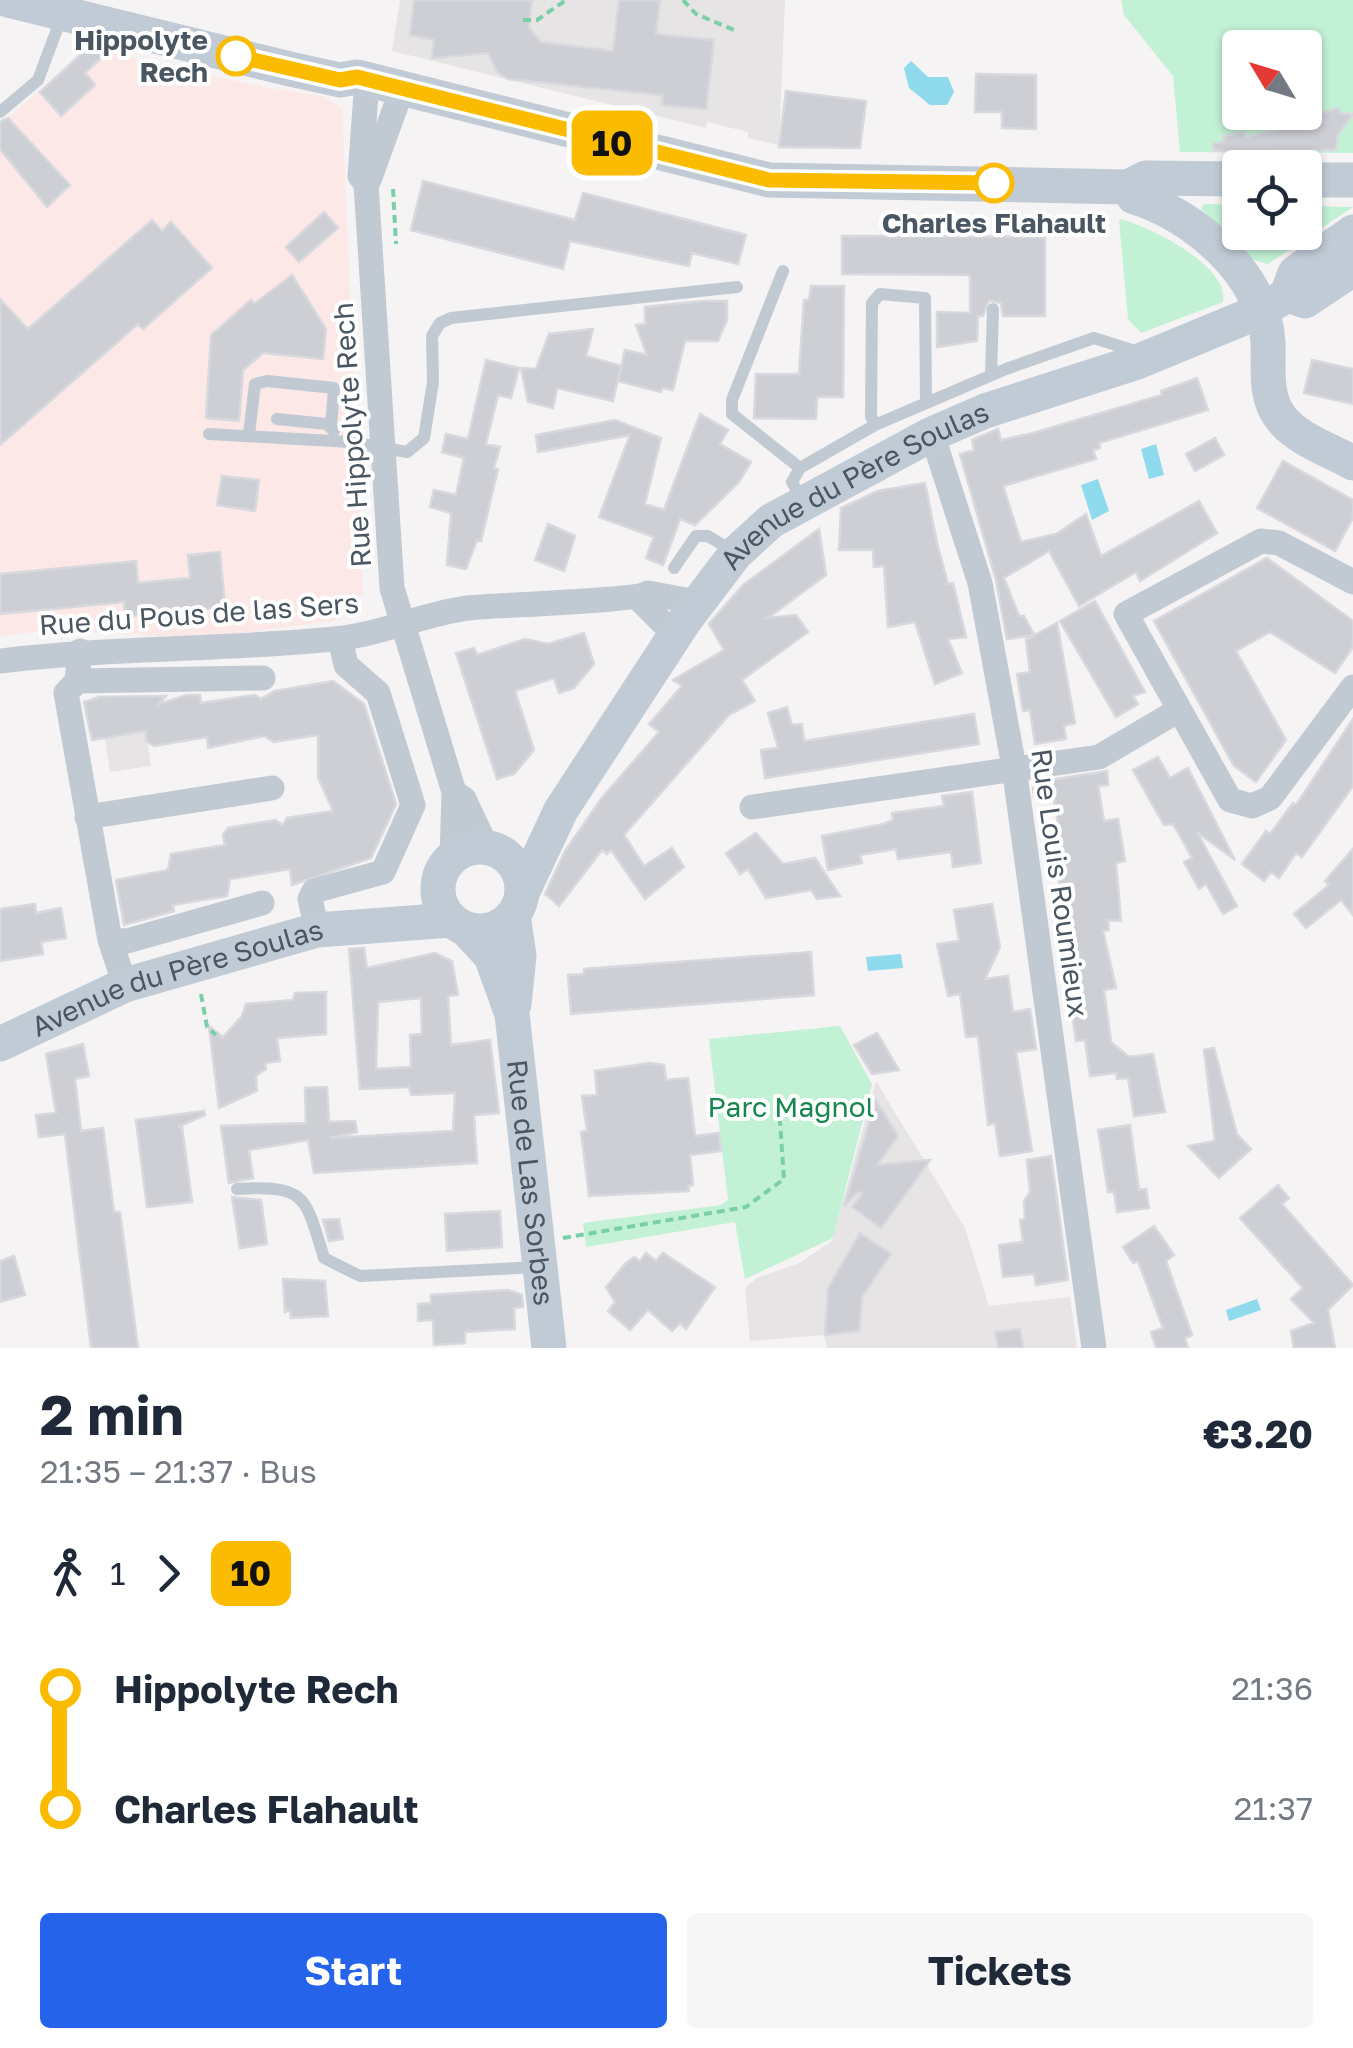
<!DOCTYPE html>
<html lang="en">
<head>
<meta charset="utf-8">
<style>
	body { margin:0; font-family:"Golos Text",sans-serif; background:#f6f6f7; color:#1f2937; height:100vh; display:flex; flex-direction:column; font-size:38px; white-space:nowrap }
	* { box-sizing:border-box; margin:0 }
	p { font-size:32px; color:#747a83 }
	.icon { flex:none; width:55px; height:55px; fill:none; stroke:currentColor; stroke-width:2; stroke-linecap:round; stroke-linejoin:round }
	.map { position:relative; height:1348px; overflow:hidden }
	.sheet { display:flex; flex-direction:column; background:#fff; flex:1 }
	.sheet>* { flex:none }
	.badge { padding:0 20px; border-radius:15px; font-size:35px; line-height:65px }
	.needle { width:65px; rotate:308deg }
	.controls { position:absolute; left:1222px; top:30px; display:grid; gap:20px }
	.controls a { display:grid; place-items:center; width:100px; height:100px; border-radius:10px; background:#fff; box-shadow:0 2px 8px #0004; font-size:50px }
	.map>.badge { position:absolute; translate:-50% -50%; box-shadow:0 0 0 5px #fff }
	.legs { display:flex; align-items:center; gap:15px; height:110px; padding:0 40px; font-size:32px }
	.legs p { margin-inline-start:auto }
	.overview { display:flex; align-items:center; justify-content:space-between; height:170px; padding:0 40px }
	h1 { font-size:55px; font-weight:700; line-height:75px }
	.cta { display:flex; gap:20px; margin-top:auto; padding:20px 40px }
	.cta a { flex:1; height:115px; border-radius:10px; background:#2563eb; color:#fff; font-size:40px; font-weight:700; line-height:115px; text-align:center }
	.cta a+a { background:#f6f6f7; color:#1f2937 }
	ul { padding:0 40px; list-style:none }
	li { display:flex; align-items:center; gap:35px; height:120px; font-size:38px }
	li i { display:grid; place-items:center; width:15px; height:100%; margin:0 12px; background:currentColor }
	li i::after { content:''; width:25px; height:25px; margin:-12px; border:8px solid; border-radius:50%; background:#fff }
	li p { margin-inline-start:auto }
	li:first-child i { background:linear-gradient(#0000 50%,currentColor 0) }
	li:last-child i { background:linear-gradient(currentColor 50%,#0000 0) }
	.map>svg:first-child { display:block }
	.education { fill:#e6e4e5 }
	.medical { fill:#fce8e6 }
	.green { fill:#c3f1d5; fill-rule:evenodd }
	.water { fill:#90daee }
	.building { fill:#cdcfd5; stroke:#d7d9de; stroke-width:2.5; fill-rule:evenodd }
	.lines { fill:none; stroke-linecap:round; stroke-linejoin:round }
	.path { stroke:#7ad0a6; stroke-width:4; stroke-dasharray:8 5; stroke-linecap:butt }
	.lane { stroke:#c1cad2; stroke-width:12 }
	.street { stroke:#c1cad2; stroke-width:25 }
	.secondary { stroke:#c1cbd6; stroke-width:35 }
	.line-1-casing { stroke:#fff; stroke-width:22 }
	.line-1 { stroke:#fabb00; stroke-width:15 }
	.stop-1-dot { fill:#fff; stroke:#fabb00; stroke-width:5 }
	.labels { text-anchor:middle; stroke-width:8; stroke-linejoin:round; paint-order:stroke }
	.stop-label { font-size:28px; font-weight:bold; fill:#4a5661; stroke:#fff; text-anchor:end }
	.street-label { font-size:28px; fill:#4a5661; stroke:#fff }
	.park-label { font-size:28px; fill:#17864f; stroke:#fff }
</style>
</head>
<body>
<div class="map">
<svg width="1353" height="1348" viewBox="0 0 1353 1348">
	<rect width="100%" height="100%" fill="#f5f3f3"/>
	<path class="education" d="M 400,0 L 785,0 L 779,145 L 748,138 L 748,132 L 707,122 L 706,128 L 392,51 Z
		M 143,712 L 151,766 L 110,772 L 102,718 Z
		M 876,1081 L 965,1228 L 989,1306 L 1070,1297 L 1077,1348 L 827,1348 L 824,1335 L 750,1341 L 745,1288 L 757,1278 L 799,1263 L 832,1241 Z"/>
	<path class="medical" d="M 93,43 L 100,50 L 257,86 L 322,96 L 342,108 L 363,593 L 341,620 L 202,638 L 50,630 L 0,636 L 0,125 Z"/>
	<path class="green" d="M 1121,0 L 1353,0 L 1353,153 L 1180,152 L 1173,76 L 1124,15 ZM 1240,48 L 1305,48 L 1305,112 L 1240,112 Z
		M 1204,204 L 1240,205 L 1240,232 L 1305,232 L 1305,206 L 1353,207 L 1268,264 L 1253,260 L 1201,209 Z
		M 1119,219 C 1148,225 1230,266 1223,302 L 1141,333 L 1128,319 Z
		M 840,1026 L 872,1084 L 833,1238 L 745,1279 L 735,1222 L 586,1247 L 583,1223 L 721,1205 L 728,1200 L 709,1039 Z"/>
	<path class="water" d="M 911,61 L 928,77 L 948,77 L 954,92 L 947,105 L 930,105 L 909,88 L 904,68 Z
		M 1156,444 L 1164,475 L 1149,479 L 1141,449 Z
		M 1098,479 L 1109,511 L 1092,520 L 1081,485 Z
		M 901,954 L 903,968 L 868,971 L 866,957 Z
		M 1257,1299 L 1261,1310 L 1229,1321 L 1226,1310 Z"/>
	<path class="building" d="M 414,0 L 532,0 L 529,28 L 541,42 L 613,51 L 619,0 L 660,0 L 656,34 L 714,40 L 706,109 L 662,105 L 663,95 L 508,79 L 497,72 L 488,53 L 432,58 L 434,40 L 410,35 Z
		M 93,43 L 104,55 L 85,73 L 95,85 L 61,116 L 40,92 Z
		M 976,74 L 1036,75 L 1036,129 L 1002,128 L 1002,112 L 975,112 Z
		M 786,91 L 866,101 L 860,148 L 779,147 Z
		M 1339,108 L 1340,113 L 1353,114 L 1338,135 L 1336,150 L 1214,151 L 1213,144 L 1224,141 L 1223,136 L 1244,132 L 1246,137 L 1304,123 L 1303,117 Z
		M 8,118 L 70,185 L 47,207 L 0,149 L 0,122 Z
		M 423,181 L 575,220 L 583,193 L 746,235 L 738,264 L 692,253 L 689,266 L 570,241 L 563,269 L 411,230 Z
		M 324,212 L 338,228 L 299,262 L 286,247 Z
		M 152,220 L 162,231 L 171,222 L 212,268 L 143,329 L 138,324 L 0,445 L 0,299 L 28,329 Z
		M 842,236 L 1045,237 L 1045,316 L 1003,316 L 1001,303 L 989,300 L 983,316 L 978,316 L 977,341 L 937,347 L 937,312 L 970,313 L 970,275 L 842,274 Z
		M 292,275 L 326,329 L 323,359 L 263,353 L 243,370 L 239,421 L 206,418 L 211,335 L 251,300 L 254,304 Z
		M 811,286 L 844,286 L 843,397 L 817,397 L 816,419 L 754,418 L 756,374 L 799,374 L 804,300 L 809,300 Z
		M 703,301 L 727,301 L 727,320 L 718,341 L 685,341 L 673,390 L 662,388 L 661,392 L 618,381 L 625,350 L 647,355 L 636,325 L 645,324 L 645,307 Z
		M 593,329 L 586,356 L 621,366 L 613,401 L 557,388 L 553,408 L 528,402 L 521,368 L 536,369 L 549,334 Z
		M 486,360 L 519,368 L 511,398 L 498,395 L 486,444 L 500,447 L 494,468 L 498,469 L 481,541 L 477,540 L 466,569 L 447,565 L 451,513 L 430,507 L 434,490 L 456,495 L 464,458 L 442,452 L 446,434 L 468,439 Z
		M 1312,360 L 1353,369 L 1353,404 L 1304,393 Z
		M 1197,378 L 1208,410 L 1099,443 L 1100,448 L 1093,450 L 1096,459 L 1003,486 L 1021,542 L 1056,534 L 1086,514 L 1101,556 L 1199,501 L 1217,533 L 1140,581 L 1136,572 L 1079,606 L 1049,551 L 1004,578 L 1019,616 L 1024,616 L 1034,635 L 1007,639 L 996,580 L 960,454 L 974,450 L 972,440 L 998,429 L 1001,440 L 1033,433 L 1162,395 L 1161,391 Z
		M 700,414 L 728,430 L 720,444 L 751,462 L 739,482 L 695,525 L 680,519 L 663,565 L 646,558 L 654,537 L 599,517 L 630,435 L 538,452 L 536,435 L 615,420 L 661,438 L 645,504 L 664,510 Z
		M 1215,438 L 1224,455 L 1195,471 L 1186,454 Z
		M 1283,461 L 1353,500 L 1353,518 L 1335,551 L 1257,508 Z
		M 222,476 L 259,480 L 255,511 L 217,505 Z
		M 925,483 L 937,543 L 948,584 L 953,583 L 966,637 L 948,639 L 962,673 L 935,684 L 915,622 L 888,627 L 884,566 L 874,567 L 873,550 L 839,550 L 841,508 L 878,491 Z
		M 548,524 L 575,536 L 564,571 L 535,560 Z
		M 819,529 L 826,575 L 768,618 L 796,615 L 808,632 L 742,680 L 755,701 L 729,715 L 624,835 L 644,866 L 672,848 L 684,867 L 645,899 L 611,850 L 607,854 L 602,850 L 559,906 L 545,894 L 565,851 L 601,799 L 659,732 L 649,724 L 682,686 L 673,680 L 724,650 L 709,624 L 743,585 Z
		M 220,552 L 225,607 L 125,617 L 124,602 L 0,614 L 0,574 L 136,561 L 138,583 L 190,578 L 188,555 Z
		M 1267,558 L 1353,621 L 1353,647 L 1335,673 L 1270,632 L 1236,651 L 1286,740 L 1256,782 L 1234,766 L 1154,621 Z
		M 1095,601 L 1145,692 L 1133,696 L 1138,704 L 1116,717 L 1060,621 Z
		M 1057,623 L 1075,723 L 1064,726 L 1066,739 L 1035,744 L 1030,710 L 1023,711 L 1017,674 L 1030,672 L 1026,640 Z
		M 584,633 L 594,664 L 574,688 L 559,693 L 554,678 L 515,691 L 534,750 L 514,774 L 497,779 L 456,653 L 474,648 L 477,655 L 525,639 L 548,644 Z
		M 333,681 L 364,704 L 396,804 L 371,858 L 292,885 L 290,869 L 230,879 L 227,896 L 173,905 L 174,911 L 124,925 L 116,880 L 168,870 L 171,854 L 225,845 L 223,835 L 228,828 L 275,820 L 283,825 L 287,818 L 333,811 L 318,777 L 318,735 L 274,742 L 264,736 L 208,748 L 207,737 L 154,746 L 146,741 L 146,731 L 92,740 L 84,702 L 99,697 L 166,696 L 159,704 L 187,695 L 200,695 L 201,703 L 255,695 L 261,699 L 275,691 Z
		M 787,707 L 792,725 L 802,724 L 804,741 L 974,714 L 979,744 L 765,778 L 761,750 L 778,748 L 768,713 Z
		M 1353,719 L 1353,786 L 1302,857 L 1296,853 L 1279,878 L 1271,872 L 1264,881 L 1242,864 L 1266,831 L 1270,834 L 1293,803 L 1296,805 Z
		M 1158,757 L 1170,778 L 1188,768 L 1235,860 L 1197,832 L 1237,906 L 1223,914 L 1206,884 L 1199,889 L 1184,862 L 1192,858 L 1179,834 L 1173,824 L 1164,825 L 1133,770 Z
		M 1107,771 L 1108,785 L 1098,786 L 1104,821 L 1118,819 L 1125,861 L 1116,863 L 1121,921 L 1108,920 L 1109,930 L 1103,931 L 1116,988 L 1104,990 L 1111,1042 L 1129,1057 L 1153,1054 L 1165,1112 L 1134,1116 L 1128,1078 L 1117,1079 L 1116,1073 L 1090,1076 L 1085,1040 L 1076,1041 L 1069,994 L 1081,993 L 1074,936 L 1067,937 L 1062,904 L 1055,849 L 1062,848 L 1053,793 L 1034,796 L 1033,788 L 1039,782 Z
		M 972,792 L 981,863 L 953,867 L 951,852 L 898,859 L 896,849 L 860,855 L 862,863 L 828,870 L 822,836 L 884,824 L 893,820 L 892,813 L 944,806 L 942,796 Z
		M 756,833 L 783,864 L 815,858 L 840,896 L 817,899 L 811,890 L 766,898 L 748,869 L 740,874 L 726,853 Z
		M 1353,849 L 1353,915 L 1341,900 L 1306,928 L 1294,914 L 1329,885 L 1325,881 Z
		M 35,904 L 36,913 L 61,908 L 66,938 L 41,942 L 43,954 L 0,961 L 0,909 Z
		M 992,904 L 1000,947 L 985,979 L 1008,976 L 1013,1012 L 1030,1009 L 1036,1049 L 1016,1052 L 1032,1151 L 1000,1156 L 995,1123 L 988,1125 L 978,1036 L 966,1037 L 960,994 L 948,996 L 937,944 L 959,941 L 954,910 Z
		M 364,948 L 367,968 L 435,953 L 452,961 L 458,995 L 448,996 L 451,1045 L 490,1040 L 499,1113 L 474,1115 L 477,1163 L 314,1173 L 308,1140 L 249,1150 L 253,1178 L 229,1183 L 221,1126 L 306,1123 L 305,1088 L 327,1087 L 329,1122 L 355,1121 L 357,1132 L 330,1138 L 453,1131 L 455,1093 L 411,1095 L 409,1087 L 360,1089 L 349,949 ZM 421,998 L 422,1034 L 410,1035 L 411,1067 L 376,1069 L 378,1002 Z
		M 811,952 L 814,995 L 571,1014 L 568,975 L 584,974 L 584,969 Z
		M 326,992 L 326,1034 L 277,1038 L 280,1061 L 265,1063 L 266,1069 L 256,1076 L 257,1091 L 219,1108 L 209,1026 L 223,1037 L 242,1016 L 246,1004 L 293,1000 L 295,993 Z
		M 877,1033 L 899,1070 L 872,1074 L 854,1045 Z
		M 83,1044 L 89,1076 L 75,1079 L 81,1131 L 103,1128 L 114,1212 L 120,1212 L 138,1348 L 91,1348 L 65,1134 L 39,1137 L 36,1115 L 56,1113 L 46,1054 Z
		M 1214,1048 L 1237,1134 L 1251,1149 L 1219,1178 L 1188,1146 L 1215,1141 L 1204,1050 Z
		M 650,1063 L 664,1065 L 666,1080 L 688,1078 L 695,1136 L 719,1133 L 721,1151 L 690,1155 L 693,1185 L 688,1186 L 689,1191 L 589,1196 L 581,1132 L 587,1131 L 582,1096 L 597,1095 L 595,1071 Z
		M 876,1100 L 898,1136 L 877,1165 L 930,1160 L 881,1228 L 852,1207 L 862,1194 L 858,1192 L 844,1206 Z
		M 204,1111 L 205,1115 L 178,1127 L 182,1127 L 192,1202 L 147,1207 L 136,1120 Z
		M 1130,1125 L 1139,1190 L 1146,1189 L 1149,1208 L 1117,1212 L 1114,1192 L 1108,1192 L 1098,1130 Z
		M 1051,1156 L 1068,1280 L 1036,1285 L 1034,1274 L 1003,1277 L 999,1245 L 1023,1242 L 1020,1220 L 1025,1219 L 1024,1201 L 1030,1192 L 1027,1160 Z
		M 1278,1185 L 1289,1198 L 1282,1204 L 1353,1285 L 1328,1310 L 1335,1348 L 1294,1348 L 1291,1331 L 1314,1323 L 1291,1299 L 1303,1288 L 1240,1218 Z
		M 232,1197 L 261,1200 L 267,1244 L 240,1248 Z
		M 500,1211 L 502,1247 L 447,1251 L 445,1214 Z
		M 339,1219 L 343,1239 L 329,1241 L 323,1220 Z
		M 1154,1226 L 1174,1255 L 1166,1261 L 1192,1335 L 1185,1338 L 1188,1348 L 1156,1348 L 1151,1332 L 1163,1328 L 1138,1261 L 1133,1263 L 1123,1247 Z
		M 860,1233 L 891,1254 L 862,1297 L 859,1331 L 825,1335 L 828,1288 Z
		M 646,1253 L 656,1261 L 663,1253 L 715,1287 L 686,1329 L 680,1323 L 672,1331 L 648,1310 L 630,1330 L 608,1311 L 615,1302 L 606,1287 L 625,1264 L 634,1257 L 640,1261 Z
		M 14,1256 L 25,1295 L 0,1302 L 0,1261 Z
		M 283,1279 L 325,1281 L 328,1316 L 291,1318 L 290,1310 L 285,1312 Z
		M 508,1290 L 522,1295 L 523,1307 L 514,1308 L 515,1329 L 465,1332 L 465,1343 L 434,1345 L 433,1320 L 418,1321 L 418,1304 L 431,1303 L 431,1295 Z
		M 1020,1329 L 1023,1348 L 998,1348 L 995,1332 Z"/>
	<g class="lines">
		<path class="path" d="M 683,0 L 696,14 L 734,30
			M 523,20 L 537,20 L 566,0
			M 393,189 L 396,244
			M 201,994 L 207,1027 L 216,1035
			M 563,1238 L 746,1207 L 784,1179 L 779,1107"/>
		<path class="lane" d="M 0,112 L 38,80 L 62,16
			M 783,271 L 732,400 L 732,414 L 800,468
			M 991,374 L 993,309
			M 277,419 L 327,424 L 334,431
			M 875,425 L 871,416 L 872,303 L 880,294 L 925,298 L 926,401
			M 209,434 L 350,442 L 407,452 L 424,438 L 433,382 L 432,336 L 440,323 L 451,318 L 737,287
			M 249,434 L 255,384 L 267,381 L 334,388 L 331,427
			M 803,501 L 792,482 L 800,468 L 875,425 L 1006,369 L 1094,338 L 1132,350 L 1135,356
			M 674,568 L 696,536 L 708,536 L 734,552
			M 237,1189 C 307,1185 305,1196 324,1258 L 360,1276 L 538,1267"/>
		<path class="street" d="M 367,80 L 360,176 L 366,184 L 392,588 L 454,792 L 452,858
			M 369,180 L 402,89
			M 932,434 L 980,583 L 1014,767 L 1094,1348
			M 1353,582 L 1279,543 L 1261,541 L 1126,614 L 1230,800 L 1252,806 L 1270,798 L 1353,687
			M 639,599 L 675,635
			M 80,651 L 77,681 L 66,693 L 110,940 L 125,985
			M 0,661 C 111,647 223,650 334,639 C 380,635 422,614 468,608 C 496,605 636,601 648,593 L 697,602
			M 77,681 L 263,678
			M 454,792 L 464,799 L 487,848
			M 752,807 L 1099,757 L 1179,710
			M 87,817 L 272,788
			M 317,930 L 310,899 L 314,891 L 383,872 L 413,805 L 378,693 L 346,665 L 340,639
			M 110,940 L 127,941 L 262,903"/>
		<g class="secondary">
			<path d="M 8,0 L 290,69 L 340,80 L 357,77 L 769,180 L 1128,187 L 1146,178 L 1240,179"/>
			<path d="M 1305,180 L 1353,180"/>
			<path d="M 1128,187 L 1134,197 C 1193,214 1266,276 1268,343 C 1269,368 1264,397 1281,418 C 1297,439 1330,450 1353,463"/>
			<path d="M 1287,295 L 1305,301 L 1353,269"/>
			<circle cx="480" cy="889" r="42"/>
			<path id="s1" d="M 522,893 L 561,810 L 685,620 L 736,553 L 771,521 L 932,434 L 985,411 L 1137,362 L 1263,310 L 1287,295 L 1295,273 L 1353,232"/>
			<path d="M 513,915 L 519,956 L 514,1004"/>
			<path id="s2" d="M 466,929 L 491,956 L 512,1014 L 549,1348"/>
			<path id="s3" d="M 0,1044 L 125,985 L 317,930 L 451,920"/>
		</g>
	</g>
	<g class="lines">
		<g class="line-1-casing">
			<path id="line-1" d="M 236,56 L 340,80 L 357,77 L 769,180 L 994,183"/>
		</g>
		<use href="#line-1" class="line-1"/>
	</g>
	<g class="stop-1-dot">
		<circle cx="236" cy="56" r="18"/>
		<circle cx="994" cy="183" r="18"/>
	</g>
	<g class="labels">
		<g class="stop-label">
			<text x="208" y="50">Hippolyte<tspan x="208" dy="32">Rech</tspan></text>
			<text x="994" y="233" text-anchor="middle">Charles Flahault</text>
		</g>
		<g class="street-label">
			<text transform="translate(352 435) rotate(-94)" y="10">Rue Hippolyte Rech</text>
			<text dy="10" stroke="none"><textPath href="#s1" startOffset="540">Avenue du Père Soulas</textPath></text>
			<text transform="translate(199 614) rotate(-4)" y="10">Rue du Pous de las Sers</text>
			<text transform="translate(1060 883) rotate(82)" y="10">Rue Louis Roumieux</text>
			<text dy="10" stroke="none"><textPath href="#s3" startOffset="190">Avenue du Père Soulas</textPath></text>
			<text dy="10" stroke="none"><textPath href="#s2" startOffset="268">Rue de Las Sorbes</textPath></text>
		</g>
		<g class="park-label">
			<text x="791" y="1117">Parc Magnol</text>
		</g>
	</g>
</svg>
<div class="controls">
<a><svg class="needle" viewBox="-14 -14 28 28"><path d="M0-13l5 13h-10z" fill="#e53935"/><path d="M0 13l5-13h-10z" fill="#747a83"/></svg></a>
<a><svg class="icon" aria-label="locate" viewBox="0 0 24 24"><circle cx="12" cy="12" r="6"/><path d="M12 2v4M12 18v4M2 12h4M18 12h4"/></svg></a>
</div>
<b class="badge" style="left:612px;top:143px;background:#fabb00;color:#111">10</b>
</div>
<section class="sheet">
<div class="overview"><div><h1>2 min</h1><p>21:35 – 21:37 · Bus</p></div><b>€3.20</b></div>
<div class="legs"><svg class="icon" aria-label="walk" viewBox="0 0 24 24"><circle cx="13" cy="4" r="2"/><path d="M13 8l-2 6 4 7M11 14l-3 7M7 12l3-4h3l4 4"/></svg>1<svg class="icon" aria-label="forward" viewBox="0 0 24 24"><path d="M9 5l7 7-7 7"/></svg><b class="badge" style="background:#fabb00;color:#111">10</b></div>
<ul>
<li><i style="color:#fabb00"></i><b>Hippolyte Rech</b><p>21:36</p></li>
<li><i style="color:#fabb00"></i><b>Charles Flahault</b><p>21:37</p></li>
</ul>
<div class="cta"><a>Start</a><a>Tickets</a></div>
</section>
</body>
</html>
